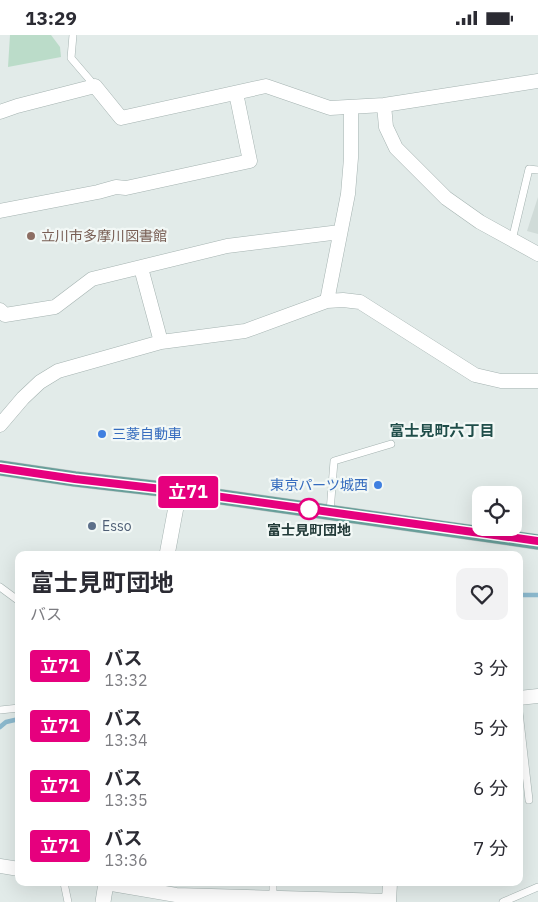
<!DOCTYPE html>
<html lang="ja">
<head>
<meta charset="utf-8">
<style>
	body { margin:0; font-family:"IBM Plex Sans","Noto Sans JP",sans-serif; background:#f2f2f3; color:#2b2b33; height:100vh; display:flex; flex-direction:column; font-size:19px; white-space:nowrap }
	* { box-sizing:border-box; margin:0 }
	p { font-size:16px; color:#7c7c81 }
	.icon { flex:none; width:28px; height:28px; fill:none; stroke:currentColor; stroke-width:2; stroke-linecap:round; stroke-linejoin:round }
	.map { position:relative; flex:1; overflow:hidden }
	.side { position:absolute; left:15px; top:516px; width:508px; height:335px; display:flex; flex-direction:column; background:#fff; border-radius:10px; box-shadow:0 5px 20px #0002 }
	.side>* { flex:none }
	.badge { padding:0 10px; border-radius:4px; font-size:18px; line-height:32px }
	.fabs { position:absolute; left:472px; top:451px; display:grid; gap:10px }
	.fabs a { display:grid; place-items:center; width:50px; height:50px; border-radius:10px; background:#fff; box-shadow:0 5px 20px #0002; font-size:25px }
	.map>.badge { position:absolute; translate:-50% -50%; box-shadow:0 0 0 2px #fff }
	.round { display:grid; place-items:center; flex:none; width:52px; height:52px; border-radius:10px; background:#f2f2f3 }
	.head { display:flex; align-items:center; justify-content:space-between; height:85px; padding:0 15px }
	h1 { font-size:24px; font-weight:700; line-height:38px }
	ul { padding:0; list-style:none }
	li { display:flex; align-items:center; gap:15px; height:60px; padding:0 15px }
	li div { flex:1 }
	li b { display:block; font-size:19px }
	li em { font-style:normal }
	li .badge { min-width:55px; font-weight:700; text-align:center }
	.status { display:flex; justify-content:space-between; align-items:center; height:35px; padding:0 25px; background:#fff; direction:ltr }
	.status svg { height:14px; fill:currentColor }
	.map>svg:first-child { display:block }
	.built { fill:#d0dbd8 }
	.green { fill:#bbdcc9 }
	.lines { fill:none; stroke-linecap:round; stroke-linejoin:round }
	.stream { stroke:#8cb9ce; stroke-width:4.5 }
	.service-casing { stroke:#a5b3b1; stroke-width:8 }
	.minor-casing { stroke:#a5b3b1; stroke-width:15 }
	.tertiary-casing { stroke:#a5b3b1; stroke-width:16 }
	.primary-casing { stroke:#c1c8c8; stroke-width:16 }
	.service { stroke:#fff; stroke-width:7 }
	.minor { stroke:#fff; stroke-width:14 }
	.tertiary { stroke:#fff; stroke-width:15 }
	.primary { stroke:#689f9a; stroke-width:15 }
	.line-casing { stroke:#fff; stroke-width:11 }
	.line { stroke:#e6007e; stroke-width:8 }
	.education-dot { fill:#8d6e63; stroke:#f2f8f6; stroke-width:2 }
	.shop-dot { fill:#3f7fe0; stroke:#f2f8f6; stroke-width:2 }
	.stop-dot { fill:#fff; stroke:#e6007e; stroke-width:2.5 }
	.service-dot { fill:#5c6f8a; stroke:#f2f8f6; stroke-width:2 }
	.labels { text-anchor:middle; stroke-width:4.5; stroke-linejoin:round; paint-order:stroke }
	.education-label { font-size:14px; fill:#785e54; stroke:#f2f8f6; text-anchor:start }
	.shop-label { font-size:14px; fill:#366cbe; stroke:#f2f8f6; text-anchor:start }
	.service-label { font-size:14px; fill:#4e5e75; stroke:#f2f8f6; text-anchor:start }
	.stop-label { font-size:14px; font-weight:bold; fill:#233b39; stroke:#f2f8f6 }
	.neighbourhood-label { font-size:15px; font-weight:bold; fill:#1f4d49; stroke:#f2f8f6 }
</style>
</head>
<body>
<div class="status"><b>13:29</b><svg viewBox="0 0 49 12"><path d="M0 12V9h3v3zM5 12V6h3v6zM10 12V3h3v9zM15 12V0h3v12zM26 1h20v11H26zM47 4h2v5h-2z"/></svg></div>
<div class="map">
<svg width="538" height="867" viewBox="0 0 538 867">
	<rect width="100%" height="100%" fill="#e2ebe9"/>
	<path class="built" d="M 538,162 L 538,199 L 527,196 Z"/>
	<path class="green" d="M 10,0 L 51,0 L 60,12 L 61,22 L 8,32 Z"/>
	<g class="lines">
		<path class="stream" d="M 519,560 L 538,560
			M 0,692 L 6,687 L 19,684"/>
		<g class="service-casing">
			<path id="service" d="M 73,0 L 71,23 L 95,51
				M 512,205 L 529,134 L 538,135
				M 330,477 L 334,426 L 391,409
				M 0,552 L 19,566
				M 0,675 L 19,673
				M 519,677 L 529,765
				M 64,848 L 68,867
				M 273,848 L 273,863
				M 503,867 L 538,852"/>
		</g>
		<g class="minor-casing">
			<path id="minor" d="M 384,70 L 386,92 L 396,113 L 446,163 L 480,187 L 538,219
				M 0,77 L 17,71 L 95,51 L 121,83 L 266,51 L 330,73 L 384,70 L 538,46
				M 0,176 L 98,157 L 116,152 L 126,153 L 250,126 L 236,58
				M 141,233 L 161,307
				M 327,266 L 348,159 L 351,123 L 351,73
				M 0,275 L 5,280 L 55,272 L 92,244 L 227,211 L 340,197
				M 0,390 L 23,363 L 40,347 L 58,336 L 161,307 L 245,296 L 327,266 L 343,265 L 360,267 L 475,340 L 501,346 L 538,346
				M 519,663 L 538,661
				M 0,831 L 19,834
				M 106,848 L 176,860 L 389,866 L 389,867
				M 389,866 L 390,848"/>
		</g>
		<g class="tertiary-casing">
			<path id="tertiary" d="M 167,520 L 179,456
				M 103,867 L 106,848"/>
		</g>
		<g class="primary-casing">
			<path id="primary" d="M 0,433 L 75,444 L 179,456 L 538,507"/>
		</g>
		<use href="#service" class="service"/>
		<use href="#minor" class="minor"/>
		<use href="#tertiary" class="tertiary"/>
		<use href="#primary" class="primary"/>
	</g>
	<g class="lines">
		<g class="line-casing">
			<path id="line" d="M 0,433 L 75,444 L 179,456 L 538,506"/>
		</g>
		<use href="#line" class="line"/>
	</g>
	<circle class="education-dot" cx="31" cy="201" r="5"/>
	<g class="shop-dot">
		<circle cx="102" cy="399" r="5"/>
		<circle cx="378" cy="450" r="5"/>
	</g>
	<circle class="stop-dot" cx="309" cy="474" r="10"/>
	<circle class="service-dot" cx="92" cy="491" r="5"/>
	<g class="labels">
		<g class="education-label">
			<text x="41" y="206">立川市多摩川図書館</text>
		</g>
		<g class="shop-label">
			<text x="112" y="404">三菱自動車</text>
			<text x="368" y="455" text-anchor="end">東京パーツ城西</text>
		</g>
		<g class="service-label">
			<text x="102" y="496">Esso</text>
		</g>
		<g class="stop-label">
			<text x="309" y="500">富士見町団地</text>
		</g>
		<g class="neighbourhood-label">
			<text x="442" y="401">富士見町六丁目</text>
		</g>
	</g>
</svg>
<div class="fabs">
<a><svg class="icon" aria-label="locate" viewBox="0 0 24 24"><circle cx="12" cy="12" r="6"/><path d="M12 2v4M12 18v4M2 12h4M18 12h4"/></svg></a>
</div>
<b class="badge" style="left:188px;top:457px;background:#e6007e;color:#fff">立71</b>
<section class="side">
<div class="head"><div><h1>富士見町団地</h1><p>バス</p></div><a class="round"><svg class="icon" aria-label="heart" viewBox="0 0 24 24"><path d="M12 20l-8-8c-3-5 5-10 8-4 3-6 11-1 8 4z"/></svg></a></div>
<ul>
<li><span class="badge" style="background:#e6007e;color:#fff">立71</span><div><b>バス</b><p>13:32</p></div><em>3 分</em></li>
<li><span class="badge" style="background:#e6007e;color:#fff">立71</span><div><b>バス</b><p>13:34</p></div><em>5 分</em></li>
<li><span class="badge" style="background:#e6007e;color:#fff">立71</span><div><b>バス</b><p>13:35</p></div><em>6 分</em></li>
<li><span class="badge" style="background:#e6007e;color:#fff">立71</span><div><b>バス</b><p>13:36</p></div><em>7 分</em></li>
</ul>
</section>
</div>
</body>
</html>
